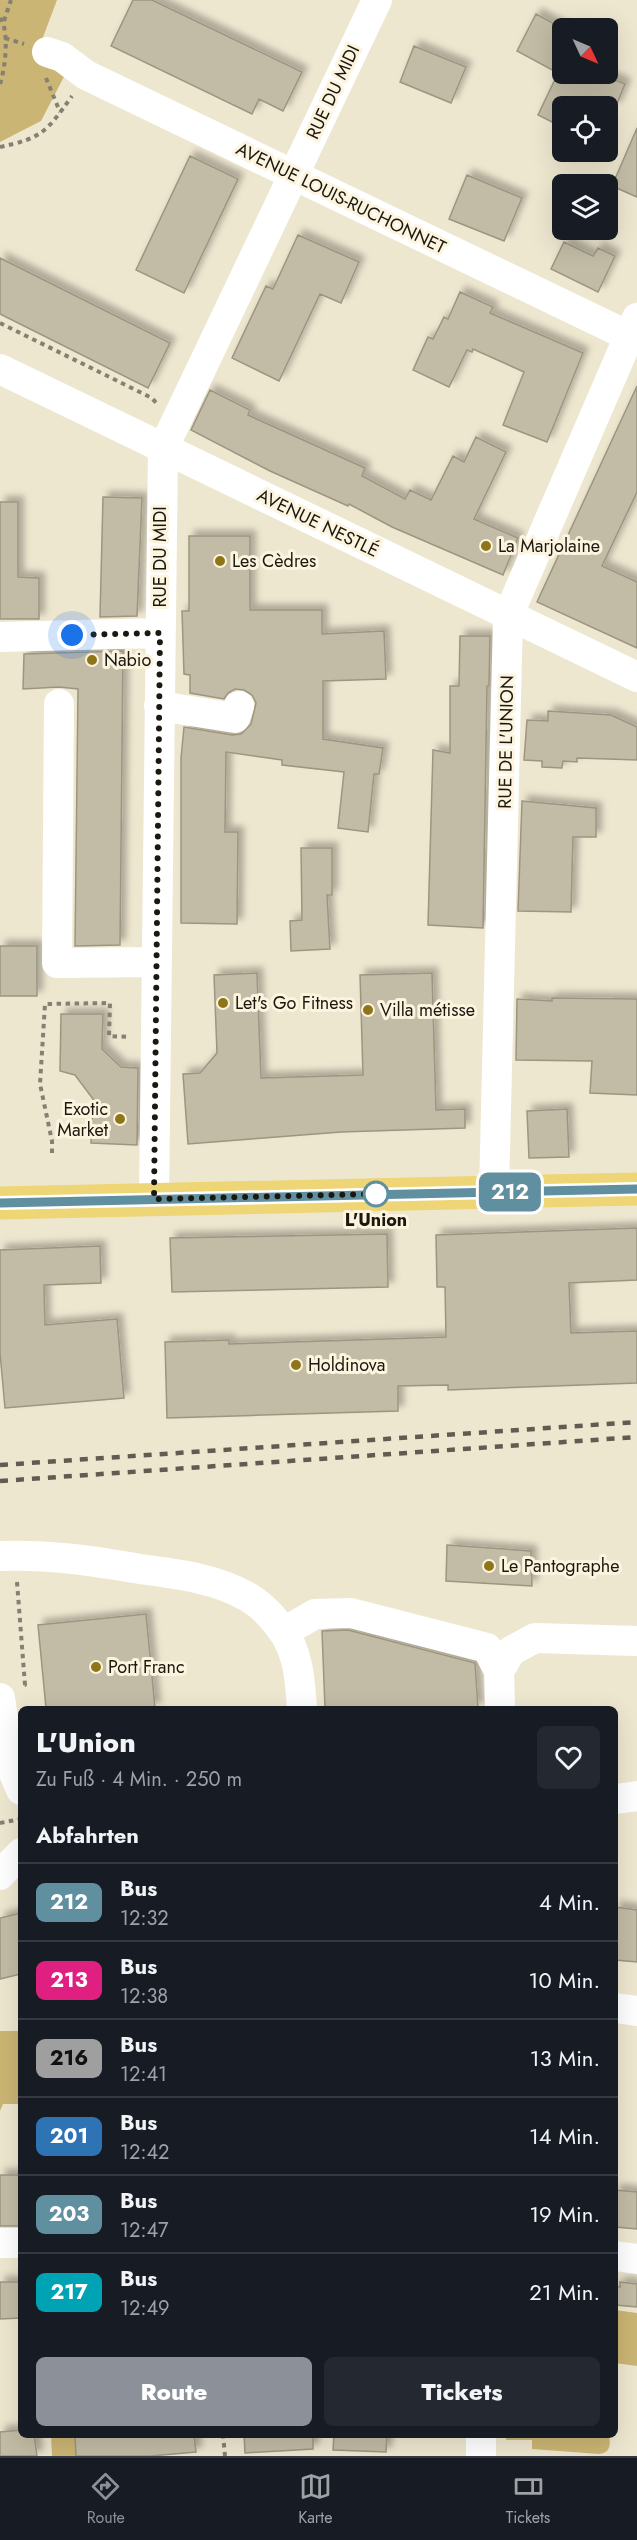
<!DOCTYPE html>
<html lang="de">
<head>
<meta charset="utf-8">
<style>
	body { margin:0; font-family:Jost,sans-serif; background:#242831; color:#f1f3f6; height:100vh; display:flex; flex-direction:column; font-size:22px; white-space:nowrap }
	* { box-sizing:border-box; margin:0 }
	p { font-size:20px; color:#9ea1a6 }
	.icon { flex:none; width:33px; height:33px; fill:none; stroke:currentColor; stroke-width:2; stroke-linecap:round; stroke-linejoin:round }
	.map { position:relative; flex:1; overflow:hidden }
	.drawer { position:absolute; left:18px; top:1706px; width:600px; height:732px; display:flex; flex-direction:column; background:#171b24; border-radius:9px; box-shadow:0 6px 24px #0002 }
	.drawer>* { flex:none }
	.badge { padding:0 12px; border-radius:9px; font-size:21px; line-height:39px }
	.needle { width:39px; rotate:134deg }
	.controls { position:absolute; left:552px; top:18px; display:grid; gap:12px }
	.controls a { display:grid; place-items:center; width:66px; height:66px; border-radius:9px; background:#171b24; box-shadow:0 6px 24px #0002; font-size:30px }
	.you { position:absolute; width:30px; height:30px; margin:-15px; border:4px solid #fff; border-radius:50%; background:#1a73e8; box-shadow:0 0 0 9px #1a73e833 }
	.map>.badge { position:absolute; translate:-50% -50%; box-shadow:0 0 0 3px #fff }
	h2 { padding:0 18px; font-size:22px; line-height:54px }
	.round { display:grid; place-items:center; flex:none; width:63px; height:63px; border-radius:9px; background:#242831 }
	.headline { display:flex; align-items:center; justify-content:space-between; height:102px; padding:0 18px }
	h1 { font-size:28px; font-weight:800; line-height:45px }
	.action { display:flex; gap:12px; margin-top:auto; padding:12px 18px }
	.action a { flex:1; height:69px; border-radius:9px; background:#8c9099; color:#fff; font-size:24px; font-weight:800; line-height:69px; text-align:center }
	.action a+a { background:#242831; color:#f1f3f6 }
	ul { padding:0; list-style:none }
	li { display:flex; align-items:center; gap:18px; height:78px; padding:0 18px; border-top:2px solid #363941 }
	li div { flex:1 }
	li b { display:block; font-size:22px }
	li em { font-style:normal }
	li .badge { min-width:66px; font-weight:700; text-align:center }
	.menu { display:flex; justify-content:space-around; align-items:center; height:84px; border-top:2px solid #363941; background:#171b24; font-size:16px; color:#9ea1a6 }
	.menu a { display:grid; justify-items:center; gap:3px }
	.menu .active { color:#8c9099 }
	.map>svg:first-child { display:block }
	.green { fill:#cbb574 }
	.building { fill:#c2bba5; stroke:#9c9681; stroke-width:1.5; filter:url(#shadow) }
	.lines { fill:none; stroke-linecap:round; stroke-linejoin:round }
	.path { stroke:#858071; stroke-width:4; stroke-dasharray:4.5 4.5; stroke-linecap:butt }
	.minor { stroke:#fff; stroke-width:30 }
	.major { stroke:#eed575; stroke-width:33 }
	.rail { stroke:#605c4f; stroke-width:4.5; stroke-dasharray:8 8; stroke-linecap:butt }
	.line-casing { stroke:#fff; stroke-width:14 }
	.line { stroke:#608fa0; stroke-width:9 }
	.walk { stroke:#1b1810; stroke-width:6; stroke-dasharray:0 10.8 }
	.poi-dot { fill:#8e751a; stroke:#fcf4de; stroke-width:2 }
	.stop-dot { fill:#fff; stroke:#608fa0; stroke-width:3 }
	.labels { text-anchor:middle; stroke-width:6; stroke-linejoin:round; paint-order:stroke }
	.street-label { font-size:18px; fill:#1b1810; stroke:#fcf4de }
	.poi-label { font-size:18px; fill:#1b1810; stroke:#fcf4de; text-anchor:start }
	.stop-label { font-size:18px; font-weight:bold; fill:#1b1810; stroke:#fcf4de }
</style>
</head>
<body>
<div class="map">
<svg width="637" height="2456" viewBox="0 0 637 2456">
	<defs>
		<filter id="shadow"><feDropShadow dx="5.5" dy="-5.5" stdDeviation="3" flood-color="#0004"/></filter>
	</defs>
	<rect width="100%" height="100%" fill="#eee7d0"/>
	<path class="green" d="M 0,0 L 57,0 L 37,53 L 68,69 L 41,121 L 0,142 Z
		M 0,2031 L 21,2031 L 21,2104 L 3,2104 L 0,2111 Z
		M 615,2310 L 637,2313 L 637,2366 L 615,2363 Z
		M 506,2434 L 609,2435 C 611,2445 610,2453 599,2454 L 532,2449 L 532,2440 L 506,2440 Z
		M 51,2435 L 75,2435 L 76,2456 L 52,2456 Z"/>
	<path class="building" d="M 133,0 L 152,0 L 302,72 L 283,111 L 259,99 L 252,114 L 111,46 Z
		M 536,14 L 562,28 L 562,74 L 600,74 L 625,84 L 616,106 L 562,106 L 562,127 L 538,115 L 558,73 L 517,51 Z
		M 414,46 L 466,67 L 451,103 L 400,82 Z
		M 637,128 L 637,197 L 612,186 Z
		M 190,156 L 238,179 L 184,293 L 136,270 Z
		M 467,175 L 522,198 L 504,241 L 449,219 Z
		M 298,235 L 359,262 L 341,303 L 320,294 L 279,381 L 232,358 L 266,286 L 273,289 Z
		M 564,242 L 593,256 L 598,248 L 615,256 L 598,292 L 551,269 Z
		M 0,258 L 170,343 L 148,388 L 0,314 Z
		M 460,292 L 493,307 L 490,313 L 583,353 L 547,442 L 503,425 L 524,372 L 473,349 L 472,352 L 467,350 L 449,387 L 413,370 L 428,337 L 433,339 L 444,317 L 448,319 Z
		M 637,386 L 637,492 L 602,566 L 637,582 L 637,648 L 537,602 Z
		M 210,390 L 250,410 L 248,415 L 365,468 L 362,476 L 405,499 L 410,490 L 431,500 L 453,456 L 464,462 L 476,437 L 506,452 L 474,519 L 518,538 L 503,575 L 392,527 L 349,504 L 348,506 L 270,471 L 191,430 Z
		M 103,497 L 142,498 L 137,616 L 100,617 Z
		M 0,502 L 18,502 L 18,577 L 39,578 L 39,619 L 0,619 Z
		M 189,536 L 250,536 L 250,610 L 322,610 L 322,634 L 384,631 L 386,679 L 323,681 L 323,739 L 383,748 L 379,774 L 374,774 L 368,832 L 338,828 L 344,772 L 282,765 L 282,760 L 226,752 L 225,832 L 238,832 L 237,924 L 181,923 L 181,758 L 184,727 L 232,735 L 241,734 L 251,724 L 256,703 L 252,695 L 244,690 L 235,689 L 228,693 L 224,699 L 190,693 L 190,675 L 184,674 L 182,611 L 189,611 Z
		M 460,636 L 490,636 L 489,686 L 487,686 L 483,928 L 428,925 L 433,750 L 450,753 L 450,686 L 459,686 Z
		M 123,651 L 120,945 L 75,946 L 78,689 L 59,687 L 23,689 L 24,654 Z
		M 548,711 L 611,715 L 637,727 L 637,760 L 577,758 L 577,762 L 563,761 L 562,768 L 542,767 L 542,761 L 524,760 L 527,720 L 548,721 Z
		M 522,801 L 596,808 L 596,837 L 573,837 L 571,912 L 518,911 Z
		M 301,848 L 332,848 L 332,895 L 327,895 L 330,949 L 291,951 L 290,921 L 302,920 Z
		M 0,946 L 37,946 L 37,996 L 0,996 Z
		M 257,973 L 261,1078 L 363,1075 L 360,975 L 432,973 L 436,1110 L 465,1109 L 465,1128 L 341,1132 L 188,1144 L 183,1074 L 200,1073 L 217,1053 L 214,975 Z
		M 552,998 L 637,999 L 637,1095 L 590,1093 L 592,1061 L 516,1060 L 517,999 L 552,1001 Z
		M 61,1014 L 103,1014 L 102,1049 L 121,1067 L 138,1068 L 137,1145 L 91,1143 L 93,1099 L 75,1075 L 60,1071 Z
		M 567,1109 L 569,1157 L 529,1158 L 527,1111 Z
		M 637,1228 L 637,1280 L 569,1283 L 571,1333 L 637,1331 L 637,1383 L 448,1390 L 448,1385 L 398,1386 L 398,1411 L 167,1418 L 165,1342 L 229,1340 L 229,1344 L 446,1337 L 445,1287 L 437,1287 L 436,1235 Z
		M 387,1234 L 388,1287 L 172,1292 L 170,1238 Z
		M 100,1246 L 101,1283 L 44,1285 L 45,1325 L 117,1319 L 124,1398 L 5,1408 L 0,1353 L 0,1250 Z
		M 447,1545 L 531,1551 L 532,1586 L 446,1581 Z
		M 146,1614 L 155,1708 L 46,1708 L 38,1625 Z
		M 348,1630 L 475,1663 L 478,1708 L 325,1708 L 322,1631 Z
		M 615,1907 L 637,1910 L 637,1962 L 615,1960 Z
		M 21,1913 L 21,1974 L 0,1979 L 0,1918 Z
		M 0,2175 L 21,2175 L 21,2226 L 0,2226 Z
		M 615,2190 L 637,2192 L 637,2229 L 615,2227 Z
		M 0,2282 L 21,2282 L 21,2318 L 0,2319 Z
		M 620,2282 L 637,2284 L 637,2307 L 615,2305 L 615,2286 L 620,2287 Z
		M 21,2430 L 21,2434 L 34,2434 L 37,2456 L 0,2456 L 0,2432 Z
		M 75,2434 L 194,2434 L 196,2452 L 151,2456 L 76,2456 Z
		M 244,2434 L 313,2434 L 313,2449 L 245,2453 Z
		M 334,2434 L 387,2434 L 386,2452 L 333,2450 Z"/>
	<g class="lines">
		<path class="path" d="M 0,18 C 10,30 5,70 0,84
			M 4,21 L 11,0
			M 5,38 L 24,44
			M 46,78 L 60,112
			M 0,147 C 43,138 47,131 72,96
			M 0,323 L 152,398 L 157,404
			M 52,1153 L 52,1141 L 40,1084 L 45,1004 L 110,1003 L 109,1036 L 130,1037
			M 17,1582 L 25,1685 L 22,1685
			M 0,1823 L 21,1819
			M 223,2434 L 225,2456"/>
		<path class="minor" d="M 47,52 L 62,57 L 86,75 L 637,340
			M 0,369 L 637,677
			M 0,637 L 160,633
			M 59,704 L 57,963 L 157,962
			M 159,706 L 235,718 L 239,706
			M 494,1192 L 508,616 L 637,318
			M 154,1199 L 163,449 L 377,0
			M 0,1556 C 48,1554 94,1561 140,1569 C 175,1574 215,1578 246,1596 C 261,1604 272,1616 282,1630 C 299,1653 300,1682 302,1708
			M 284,1632 L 315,1614 L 351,1613 L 487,1648 L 499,1671
			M 0,1698 L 10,1764 L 21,1790
			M 500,1708 L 499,1671 L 511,1651 L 535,1638 L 637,1641
			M 615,1799 L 637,1796
			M 0,1875 L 21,1853
			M 615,2008 L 637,2011
			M 0,2243 L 21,2243
			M 615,2256 L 637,2259
			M 481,2456 L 481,2434"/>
		<path class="major" d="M 0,1203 L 637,1189"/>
		<path class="rail" d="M 0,1465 L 637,1422
			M 0,1481 L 637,1437"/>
	</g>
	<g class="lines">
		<g class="line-casing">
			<path id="line" d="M 0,1203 L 637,1189"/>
		</g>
		<use href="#line" class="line"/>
		<path class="walk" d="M 72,635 L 160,633 L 154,1199 L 376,1194"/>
	</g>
	<g class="poi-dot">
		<circle cx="486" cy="546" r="6"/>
		<circle cx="220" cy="561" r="6"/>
		<circle cx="92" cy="660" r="6"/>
		<circle cx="223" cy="1003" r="6"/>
		<circle cx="368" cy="1010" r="6"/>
		<circle cx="120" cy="1119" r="6"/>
		<circle cx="296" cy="1365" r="6"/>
		<circle cx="489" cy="1566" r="6"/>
		<circle cx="96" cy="1667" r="6"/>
	</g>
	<circle class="stop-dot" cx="376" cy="1194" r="12"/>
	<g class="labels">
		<g class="street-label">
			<text transform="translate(333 92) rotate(-65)" y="6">RUE DU MIDI</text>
			<text transform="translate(341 198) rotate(26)" y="6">AVENUE LOUIS-RUCHONNET</text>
			<text transform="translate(318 523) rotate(26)" y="6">AVENUE NESTLÉ</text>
			<text transform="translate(160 557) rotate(-90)" y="6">RUE DU MIDI</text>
			<text transform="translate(506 742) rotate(-89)" y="6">RUE DE L'UNION</text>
		</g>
		<g class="poi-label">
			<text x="498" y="552">La Marjolaine</text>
			<text x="232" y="567">Les Cèdres</text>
			<text x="104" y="666">Nabio</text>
			<text x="235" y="1009">Let's Go Fitness</text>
			<text x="380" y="1016">Villa métisse</text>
			<text x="108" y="1115" text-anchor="end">Exotic<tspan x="108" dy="21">Market</tspan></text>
			<text x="308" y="1371">Holdinova</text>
			<text x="501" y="1572">Le Pantographe</text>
			<text x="108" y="1673">Port Franc</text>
		</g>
		<g class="stop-label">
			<text x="376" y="1226">L'Union</text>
		</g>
	</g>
</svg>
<div class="controls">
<a><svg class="needle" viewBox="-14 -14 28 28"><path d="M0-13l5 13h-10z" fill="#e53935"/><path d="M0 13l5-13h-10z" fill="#9ea1a6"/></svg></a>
<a><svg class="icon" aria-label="locate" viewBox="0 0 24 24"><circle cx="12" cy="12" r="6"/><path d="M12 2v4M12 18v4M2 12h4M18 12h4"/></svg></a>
<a><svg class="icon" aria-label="layers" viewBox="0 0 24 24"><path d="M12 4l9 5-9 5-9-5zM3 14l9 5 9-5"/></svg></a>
</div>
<div class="you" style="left:72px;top:635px"></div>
<b class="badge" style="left:510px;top:1192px;background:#608fa0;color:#fff">212</b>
<section class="drawer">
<div class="headline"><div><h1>L'Union</h1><p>Zu Fuß · 4 Min. · 250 m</p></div><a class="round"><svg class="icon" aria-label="heart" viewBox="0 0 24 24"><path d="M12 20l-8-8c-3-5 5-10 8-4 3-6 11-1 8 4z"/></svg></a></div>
<h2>Abfahrten</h2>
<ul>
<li><span class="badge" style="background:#608fa0;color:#fff">212</span><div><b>Bus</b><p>12:32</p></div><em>4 Min.</em></li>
<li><span class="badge" style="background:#e02080;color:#fff">213</span><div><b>Bus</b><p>12:38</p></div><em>10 Min.</em></li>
<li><span class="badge" style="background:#9f9f9f;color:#111">216</span><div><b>Bus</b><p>12:41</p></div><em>13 Min.</em></li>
<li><span class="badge" style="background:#2e73b3;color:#fff">201</span><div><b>Bus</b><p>12:42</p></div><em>14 Min.</em></li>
<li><span class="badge" style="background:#608fa0;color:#fff">203</span><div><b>Bus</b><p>12:47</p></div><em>19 Min.</em></li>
<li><span class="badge" style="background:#00a3b4;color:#fff">217</span><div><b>Bus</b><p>12:49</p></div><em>21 Min.</em></li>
</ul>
<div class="action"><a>Route</a><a>Tickets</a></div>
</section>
</div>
<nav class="menu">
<a class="active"><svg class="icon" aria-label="directions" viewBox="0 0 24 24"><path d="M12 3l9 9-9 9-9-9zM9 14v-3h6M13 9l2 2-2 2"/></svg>Route</a>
<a><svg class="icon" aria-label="map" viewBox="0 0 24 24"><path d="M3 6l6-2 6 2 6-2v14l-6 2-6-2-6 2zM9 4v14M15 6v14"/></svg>Karte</a>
<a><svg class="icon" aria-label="tickets" viewBox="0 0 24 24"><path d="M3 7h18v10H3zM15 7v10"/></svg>Tickets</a>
</nav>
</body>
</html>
